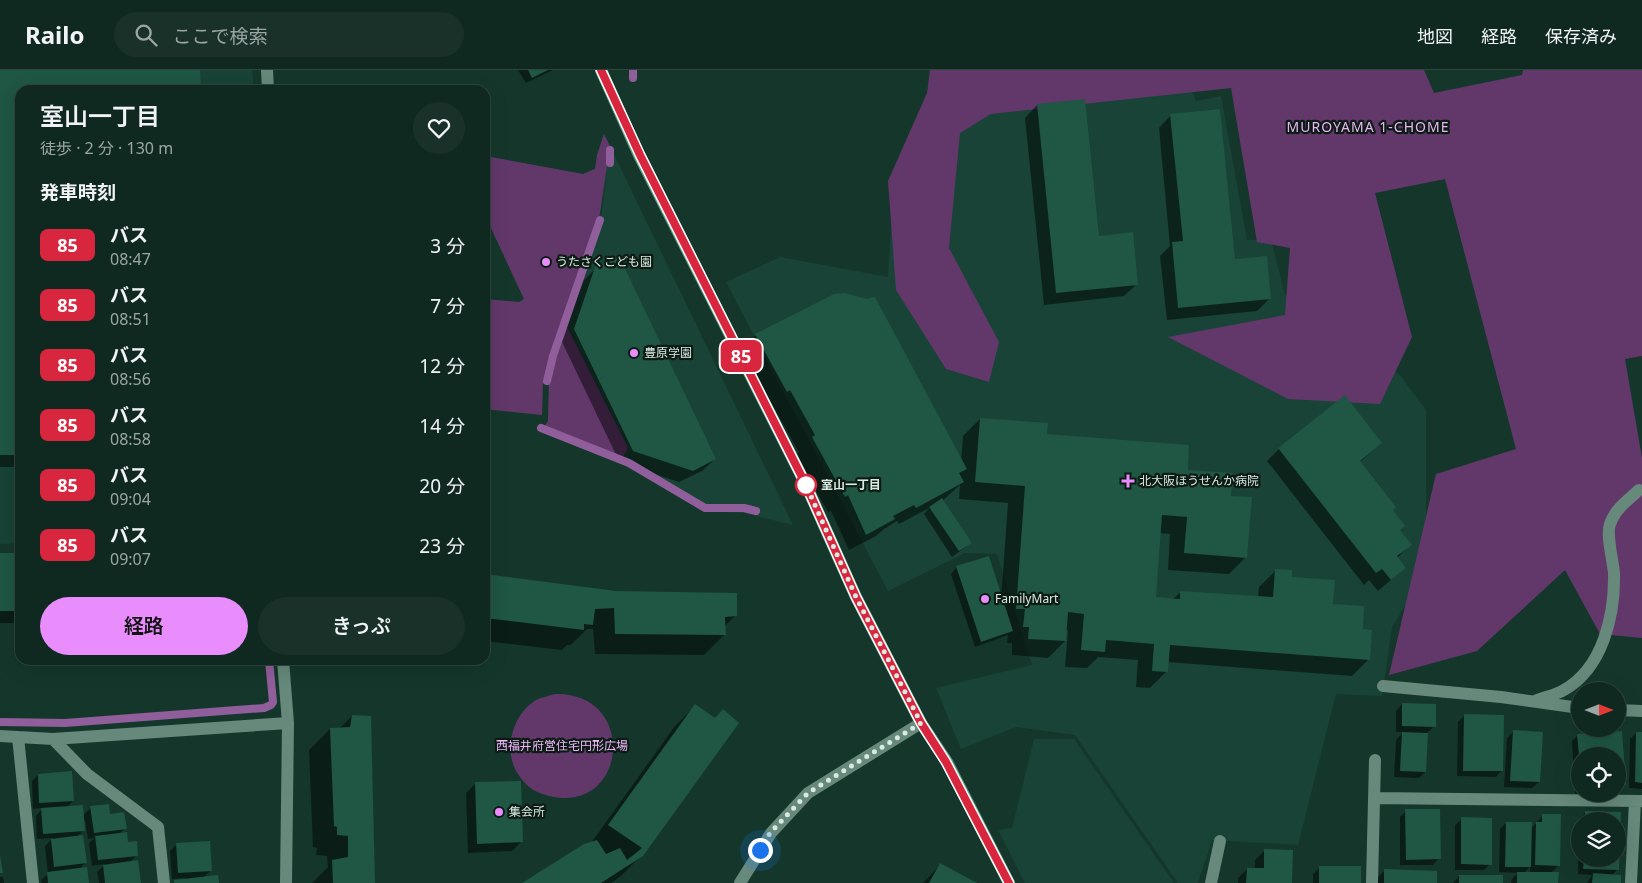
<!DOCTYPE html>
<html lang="ja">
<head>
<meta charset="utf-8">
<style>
	body { margin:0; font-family:"Noto Sans","Noto Sans JP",sans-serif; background:#193129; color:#f1f3f6; height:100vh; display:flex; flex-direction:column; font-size:19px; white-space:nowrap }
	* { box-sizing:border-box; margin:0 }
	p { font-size:16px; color:#9ca6a5 }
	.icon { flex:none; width:28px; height:28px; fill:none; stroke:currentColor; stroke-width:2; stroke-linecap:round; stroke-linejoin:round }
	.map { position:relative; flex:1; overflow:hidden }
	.panel { position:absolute; left:15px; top:15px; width:475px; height:580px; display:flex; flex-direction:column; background:#102920; border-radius:15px; box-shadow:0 5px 20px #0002,0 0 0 1px #30453e }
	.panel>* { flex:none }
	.badge { padding:0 10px; border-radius:8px; font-size:18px; line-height:32px }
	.needle { width:32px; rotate:90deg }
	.fabs { position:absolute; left:1571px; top:612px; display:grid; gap:10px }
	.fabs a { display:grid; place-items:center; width:55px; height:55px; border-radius:50%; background:#102920; box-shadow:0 5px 20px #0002,0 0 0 1px #30453e; font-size:25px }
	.you { position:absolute; width:25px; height:25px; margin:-12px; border:4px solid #fff; border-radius:50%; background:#1a73e8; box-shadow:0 0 0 8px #1a73e833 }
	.map>.badge { position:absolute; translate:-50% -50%; box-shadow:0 0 0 2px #fff }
	h2 { padding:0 25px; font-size:19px; line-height:45px }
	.round { display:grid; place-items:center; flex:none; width:52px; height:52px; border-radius:26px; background:#193129 }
	.summary { display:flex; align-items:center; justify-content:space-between; height:85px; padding:0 25px }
	h1 { font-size:24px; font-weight:600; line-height:38px }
	.button { display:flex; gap:10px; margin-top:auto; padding:10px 25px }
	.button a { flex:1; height:58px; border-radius:30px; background:#e98dfd; color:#111; font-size:20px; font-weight:600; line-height:58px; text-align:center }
	.button a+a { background:#193129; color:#f1f3f6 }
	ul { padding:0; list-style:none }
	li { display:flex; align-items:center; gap:15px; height:60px; padding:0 25px }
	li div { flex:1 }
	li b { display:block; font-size:19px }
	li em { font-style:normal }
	li .badge { min-width:55px; font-weight:700; text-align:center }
	header { display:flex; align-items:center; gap:30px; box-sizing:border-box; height:70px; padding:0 25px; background:#102920; border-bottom:1px solid #30453e }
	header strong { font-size:24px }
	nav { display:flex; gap:28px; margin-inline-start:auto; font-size:18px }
	.search { width:350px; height:45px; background:#193129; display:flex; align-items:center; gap:12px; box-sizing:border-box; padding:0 18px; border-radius:28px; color:#9ca6a5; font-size:19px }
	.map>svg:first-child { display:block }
	.built { fill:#184336 }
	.green { fill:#62386b }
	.shadow { fill:#0007; fill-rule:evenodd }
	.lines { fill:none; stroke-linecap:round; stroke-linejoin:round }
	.stream { stroke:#915e9c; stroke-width:8 }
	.building { fill:#1f5644 }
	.street { stroke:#66897b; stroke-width:12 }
	.secondary { stroke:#5c9a84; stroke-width:12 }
	.line-casing { stroke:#fff; stroke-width:11 }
	.line { stroke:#d7263d; stroke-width:8 }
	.walk { stroke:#d8eae2; stroke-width:5; stroke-dasharray:0 9 }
	.poi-dot { fill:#e98dfd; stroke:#0d1b15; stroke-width:2 }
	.stop-dot { fill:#fff; stroke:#d7263d; stroke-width:2.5 }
	.labels { text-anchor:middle; stroke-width:4.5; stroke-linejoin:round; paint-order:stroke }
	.poi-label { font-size:12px; fill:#d8eae2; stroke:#0d1b15; text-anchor:start }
	.stop-label { font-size:12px; font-weight:bold; fill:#d8eae2; stroke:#0d1b15; text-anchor:start }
	.park-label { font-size:12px; fill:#f0b7fc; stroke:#0d1b15 }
	.neighbourhood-label { font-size:14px; letter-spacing:1px; fill:#e8b5f3; stroke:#0d1b15 }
</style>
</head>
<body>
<header>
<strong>Railo</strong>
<div class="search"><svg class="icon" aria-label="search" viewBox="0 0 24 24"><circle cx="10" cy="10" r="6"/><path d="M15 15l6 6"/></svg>ここで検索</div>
<nav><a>地図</a><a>経路</a><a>保存済み</a></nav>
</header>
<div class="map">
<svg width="1642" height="813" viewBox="0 0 1642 813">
	<rect width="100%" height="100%" fill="#15372b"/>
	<path class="built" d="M 0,0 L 252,0 L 254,20 L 20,20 L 20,473 L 0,474 Z
		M 1185,0 L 1196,31 L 1221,26 L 1247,170 L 1271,170 L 1285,224 L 1400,305 L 1426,340 L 1426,502 L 1392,557 L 1382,626 L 1336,624 L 1298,775 L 1212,770 L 1198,813 L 1178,813 L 1075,665 L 1016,657 L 961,679 L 936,618 L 1032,595 L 997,484 L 965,483 L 888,521 L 726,212 L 780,187 L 888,207 L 893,124 L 928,23 Z
		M 604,64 L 610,76 L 793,455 L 744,443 L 704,441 L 623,395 L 541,362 L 548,351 L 549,310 L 600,155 L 607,104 L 599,149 L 543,311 L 542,345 L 485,339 L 485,229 L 519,232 L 524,229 L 490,156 L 485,137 L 485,86 L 583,104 L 595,99 L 597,85 Z
		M 1034,669 L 1074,669 L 1174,813 L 1025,813 L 998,760 L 1012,758 Z"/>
	<path class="green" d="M 930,0 L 1424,0 L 1434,23 L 1522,5 L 1523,0 L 1642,0 L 1642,286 L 1625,289 L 1642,388 L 1642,568 L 1600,564 L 1565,500 L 1477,581 L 1389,605 L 1436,404 L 1516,379 L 1445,109 L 1375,123 L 1412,267 L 1380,334 L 1288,329 L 1168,267 L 1285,245 L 1290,178 L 1257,172 L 1231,18 L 991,44 L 960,63 L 949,178 L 999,272 L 989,312 L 946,299 L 896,220 L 888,111 L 927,23 Z
		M 604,64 L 610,76 L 599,149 L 543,311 L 542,345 L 485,339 L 485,229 L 519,232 L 524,229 L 490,156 L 485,137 L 485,86 L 583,104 L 595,99 L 597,85 Z
		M 567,257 L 628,378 L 622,389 L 544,357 L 548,351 L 549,310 Z
		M 555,624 C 637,622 628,740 554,727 C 537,724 527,718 518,704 C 502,680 513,644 536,630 C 542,627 549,626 555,624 Z"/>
	<path class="shadow" d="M 0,0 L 199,0 L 199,20 L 20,20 L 20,397 L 0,397 Z
		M 518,0 L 553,0 L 526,13 Z
		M 1037,35 L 1098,167 L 1137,214 L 1124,226 L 1044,235 L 1025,48 Z
		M 1171,45 L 1234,191 L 1269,229 L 1257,241 L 1167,250 L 1160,186 L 1170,176 L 1159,58 Z
		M 596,198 L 715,389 L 702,401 L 679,412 L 620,393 L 562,272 L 583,211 Z
		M 756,265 L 961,392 L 963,366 L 980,349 L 1187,401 L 1230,427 L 1246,487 L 1229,504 L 1168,500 L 1170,464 L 1160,463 L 1155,528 L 1173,529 L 1181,522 L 1258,527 L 1259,517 L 1276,500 L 1332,535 L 1361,560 L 1369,589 L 1352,606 L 1167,592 L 1167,601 L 1150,618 L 1136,617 L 1138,590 L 1098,587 L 1087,598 L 1065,597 L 1068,560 L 1065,560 L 1065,571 L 1048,588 L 1012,585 L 1012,573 L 1007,573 L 1008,565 L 975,577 L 951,504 L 957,497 L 1001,529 L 1008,433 L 959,429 L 960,415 L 943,430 L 971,473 L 952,487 L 924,444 L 929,438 L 899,454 L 897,451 L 884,459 L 876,466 L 849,480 L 831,441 L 828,442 L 796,385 L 799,382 L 773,336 L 770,338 L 739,281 Z
		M 1381,373 L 1360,392 L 1399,461 L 1410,475 L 1397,488 L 1405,498 L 1378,521 L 1369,510 L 1364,515 L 1267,391 L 1279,379 Z
		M 0,484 L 20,485 L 20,553 L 0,553 Z
		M 485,506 L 736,545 L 724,557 L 725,564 L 704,585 L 595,584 L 593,559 L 587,559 L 571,575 L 567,575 L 562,580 L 485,571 Z
		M 1402,634 L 1434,656 L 1427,663 L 1425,702 L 1419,708 L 1394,707 L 1396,670 L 1403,662 L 1396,662 L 1396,641 Z
		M 696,635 L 642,785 L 621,806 L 611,813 L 524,813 L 591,773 L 675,656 Z
		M 352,646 L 374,813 L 312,813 L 328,797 L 327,786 L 316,785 L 317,778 L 313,777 L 309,680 L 330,659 L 339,659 Z
		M 1464,646 L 1502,700 L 1496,707 L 1457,706 L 1458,652 Z
		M 1514,661 L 1539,712 L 1532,718 L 1504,717 L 1507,668 Z
		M 1621,662 L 1625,715 L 1618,721 L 1618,686 L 1580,686 L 1580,724 L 1575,724 L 1572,671 L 1578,665 Z
		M 1636,663 L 1642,663 L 1642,719 L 1629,718 L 1630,669 Z
		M 38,705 L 73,731 L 66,738 L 83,745 L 91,738 L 109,745 L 125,758 L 119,764 L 137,785 L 130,792 L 140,813 L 99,813 L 97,802 L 105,794 L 92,796 L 89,773 L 95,768 L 88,769 L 85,750 L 83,751 L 84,760 L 78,766 L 85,793 L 79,799 L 88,813 L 42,813 L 41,810 L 48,804 L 45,776 L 53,768 L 37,769 L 36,746 L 43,738 L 33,739 L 32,711 Z
		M 475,714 L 521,772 L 512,781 L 468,783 L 466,723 Z
		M 1406,741 L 1439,788 L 1433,795 L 1400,795 L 1400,747 Z
		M 1586,742 L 1620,743 L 1618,799 L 1612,805 L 1620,813 L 1587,813 L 1592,805 L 1578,804 L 1579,749 ZM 1580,751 L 1618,751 L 1618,789 L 1580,789 Z
		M 1543,745 L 1559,795 L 1551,803 L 1557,813 L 1511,813 L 1512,809 L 1518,803 L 1499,802 L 1500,759 L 1506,753 L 1531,759 ZM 1530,797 L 1530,803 L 1523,803 L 1526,801 Z
		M 1462,749 L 1490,794 L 1484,800 L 1455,800 L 1455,755 Z
		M 177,774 L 211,800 L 203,808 L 218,813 L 172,813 L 185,810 L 185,808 L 172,809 L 170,781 Z
		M 1265,780 L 1291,813 L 1238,813 L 1238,808 L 1247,799 L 1255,799 L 1255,790 Z
		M 941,794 L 974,813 L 923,813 Z
		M 1319,798 L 1360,813 L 1313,813 L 1313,804 Z
		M 1385,800 L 1436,813 L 1378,813 L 1378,807 Z
		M 1459,806 L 1502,813 L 1453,813 Z
		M 0,807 L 3,807 L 4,813 L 0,813 Z"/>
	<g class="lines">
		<path class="stream" d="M 633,8 L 633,0
			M 610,80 L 610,93
			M 547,311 L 553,286 L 600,150
			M 541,358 L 629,393 L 705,438 L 744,438 L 756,441
			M 0,652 L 65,653 L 264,638 L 271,635 L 273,632 L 269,590"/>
	</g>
	<path class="building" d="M 0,0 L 200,0 L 201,20 L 20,20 L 20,385 L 0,385 Z
		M 528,0 L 548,0 L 532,8 Z
		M 1085,29 L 1099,166 L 1133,162 L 1138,215 L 1056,223 L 1037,34 Z
		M 1220,39 L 1235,189 L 1267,186 L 1271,229 L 1178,238 L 1172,172 L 1183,171 L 1170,44 Z
		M 619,186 L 716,389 L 693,401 L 633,381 L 574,259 L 595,197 Z
		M 845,223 L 867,229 L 875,227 L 967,399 L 959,403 L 964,412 L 916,438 L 914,435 L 893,446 L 895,449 L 866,465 L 848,425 L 845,427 L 812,367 L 815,365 L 790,320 L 787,322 L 755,264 L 834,224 Z
		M 1345,325 L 1382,373 L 1360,391 L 1396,437 L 1393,440 L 1405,456 L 1400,460 L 1412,475 L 1397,486 L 1406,498 L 1391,510 L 1382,499 L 1376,503 L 1278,378 Z
		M 980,348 L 1048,353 L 1047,364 L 1189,375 L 1188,400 L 1233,403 L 1231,426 L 1252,427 L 1247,488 L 1184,483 L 1187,447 L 1162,445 L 1156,527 L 1180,529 L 1180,521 L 1273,527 L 1275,499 L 1292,500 L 1292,507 L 1335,510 L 1333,534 L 1364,536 L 1363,559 L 1372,560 L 1370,590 L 1170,575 L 1168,602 L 1152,601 L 1154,574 L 1106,570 L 1105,582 L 1081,580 L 1084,544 L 1068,542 L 1066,571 L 1028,569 L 1029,557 L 1023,557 L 1025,539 L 1016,539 L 1025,416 L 975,412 Z
		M 942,428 L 972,473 L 959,481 L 929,437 Z
		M 0,483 L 20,483 L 20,541 L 0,541 Z
		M 989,486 L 1013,561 L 981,572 L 956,496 Z
		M 485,504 L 616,521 L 737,523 L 737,546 L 725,547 L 726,565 L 615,564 L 614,538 L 595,539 L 593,555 L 584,554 L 584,560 L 485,548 Z
		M 1402,633 L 1436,634 L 1436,657 L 1402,656 Z
		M 695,634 L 715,648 L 723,639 L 739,653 L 643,786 L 601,813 L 522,813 L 584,774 L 597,770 L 606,784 L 620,778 L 627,790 L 642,778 L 608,755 Z
		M 1464,644 L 1504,645 L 1503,701 L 1463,701 Z
		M 352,645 L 371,646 L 375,813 L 333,813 L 332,790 L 348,787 L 348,766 L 337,765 L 337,757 L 334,756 L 330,658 L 350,657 Z
		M 1513,660 L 1543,662 L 1540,712 L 1510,711 Z
		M 1622,661 L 1626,715 L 1618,716 L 1618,686 L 1579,686 L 1577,664 Z
		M 1402,662 L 1428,663 L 1426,702 L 1400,701 Z
		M 1636,662 L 1642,662 L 1642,713 L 1635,712 Z
		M 72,701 L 74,731 L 39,733 L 38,704 Z
		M 521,711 L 523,772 L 477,774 L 475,712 Z
		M 109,734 L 110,744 L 124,742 L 127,759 L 94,763 L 90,736 Z
		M 83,735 L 85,761 L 43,764 L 41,738 Z
		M 1405,739 L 1440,739 L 1441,789 L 1406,790 Z
		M 1585,741 L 1621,742 L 1619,800 L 1583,799 L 1584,789 L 1618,789 L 1618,751 L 1585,751 Z
		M 1542,744 L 1561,744 L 1560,796 L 1535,795 L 1536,752 L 1542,752 Z
		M 1461,747 L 1492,748 L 1492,795 L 1461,794 Z
		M 1506,752 L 1532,752 L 1531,797 L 1505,797 Z
		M 127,762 L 128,772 L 137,771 L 138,786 L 98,790 L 95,766 Z
		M 83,765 L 87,793 L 54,797 L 51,769 Z
		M 210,771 L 212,801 L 178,803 L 176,773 Z
		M 1264,779 L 1293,780 L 1292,813 L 1246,813 L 1247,798 L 1264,798 Z
		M 0,785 L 3,803 L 0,803 Z
		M 138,790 L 141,813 L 105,813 L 103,795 Z
		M 940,793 L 977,813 L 929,813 Z
		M 1319,796 L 1361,796 L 1361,813 L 1319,813 Z
		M 87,797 L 89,813 L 48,813 L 47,802 Z
		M 1384,799 L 1437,801 L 1437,813 L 1384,813 Z
		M 1517,802 L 1559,802 L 1558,813 L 1517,813 Z
		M 1593,803 L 1621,805 L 1621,813 L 1592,813 Z
		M 218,805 L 219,813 L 174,813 L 174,810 Z
		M 1459,805 L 1503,805 L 1503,813 L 1459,813 Z"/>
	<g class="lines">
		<path class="street" d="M 267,0 L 268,20
			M 283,590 L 288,653 L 286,813
			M 1383,616 L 1501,627 L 1580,638
			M 1535,631 C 1544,627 1556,625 1564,620 C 1603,598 1615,545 1614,503 C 1613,491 1606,465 1610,454 C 1615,439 1628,430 1639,420
			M 1618,640 L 1642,641
			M 0,666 L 53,669 L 288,653
			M 18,667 L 33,813
			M 53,669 L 87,704 L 158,757 L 164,813
			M 1375,728 L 1642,731
			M 740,813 L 771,763 L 808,723 L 921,653
			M 1211,813 L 1220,771
			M 1372,813 L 1375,690
			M 1631,813 L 1635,731"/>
		<path class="secondary" d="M 601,0 L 639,85 L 806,415 L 856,527 L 921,653 L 947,692 L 1009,813"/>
	</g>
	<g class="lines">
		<g class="line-casing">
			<path id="line" d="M 601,0 L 640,85 L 806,415 L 856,527 L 921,653 L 946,692 L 1009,813"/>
		</g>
		<use href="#line" class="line"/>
		<path class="walk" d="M 760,780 L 770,763 L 808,723 L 921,653 L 856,527 L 806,415"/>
	</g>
	<g class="poi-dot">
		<circle cx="546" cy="192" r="5"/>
		<circle cx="634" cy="283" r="5"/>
		<path d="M1125.5 403.5h5v5h5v5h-5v5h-5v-5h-5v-5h5z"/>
		<circle cx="985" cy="529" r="5"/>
		<circle cx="499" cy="742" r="5"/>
	</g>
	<circle class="stop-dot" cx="806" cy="415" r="10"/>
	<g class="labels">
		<g class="poi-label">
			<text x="556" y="196">うたさくこども園</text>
			<text x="644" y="287">豊原学園</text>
			<text x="1139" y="415">北大阪ほうせんか病院</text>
			<text x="995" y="533">FamilyMart</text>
			<text x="509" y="746">集会所</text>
		</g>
		<g class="stop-label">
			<text x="821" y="419">室山一丁目</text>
		</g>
		<g class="park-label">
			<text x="562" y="680">西福井府営住宅円形広場</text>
		</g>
		<g class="neighbourhood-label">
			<text x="1368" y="62">MUROYAMA 1-CHOME</text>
		</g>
	</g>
</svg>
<div class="fabs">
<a><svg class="needle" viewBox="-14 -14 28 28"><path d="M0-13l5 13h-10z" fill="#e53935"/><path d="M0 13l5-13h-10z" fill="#9ca6a5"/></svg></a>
<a><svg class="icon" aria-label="locate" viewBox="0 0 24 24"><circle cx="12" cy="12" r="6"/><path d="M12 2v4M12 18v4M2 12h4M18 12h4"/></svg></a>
<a><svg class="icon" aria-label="layers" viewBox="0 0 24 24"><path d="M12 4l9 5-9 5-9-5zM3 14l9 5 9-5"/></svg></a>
</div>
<div class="you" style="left:760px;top:780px"></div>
<b class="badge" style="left:741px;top:286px;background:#d7263d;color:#fff">85</b>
<section class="panel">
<div class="summary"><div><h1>室山一丁目</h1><p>徒歩 · 2 分 · 130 m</p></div><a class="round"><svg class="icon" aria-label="heart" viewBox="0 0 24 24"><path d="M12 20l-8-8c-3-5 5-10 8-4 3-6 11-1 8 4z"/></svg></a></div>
<h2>発車時刻</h2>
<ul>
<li><span class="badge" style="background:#d7263d;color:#fff">85</span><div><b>バス</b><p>08:47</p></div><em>3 分</em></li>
<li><span class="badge" style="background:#d7263d;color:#fff">85</span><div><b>バス</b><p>08:51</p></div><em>7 分</em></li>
<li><span class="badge" style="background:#d7263d;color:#fff">85</span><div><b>バス</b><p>08:56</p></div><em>12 分</em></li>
<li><span class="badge" style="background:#d7263d;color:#fff">85</span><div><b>バス</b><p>08:58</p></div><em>14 分</em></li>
<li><span class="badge" style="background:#d7263d;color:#fff">85</span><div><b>バス</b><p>09:04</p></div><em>20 分</em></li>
<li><span class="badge" style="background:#d7263d;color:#fff">85</span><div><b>バス</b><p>09:07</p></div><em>23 分</em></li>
</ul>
<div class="button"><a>経路</a><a>きっぷ</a></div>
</section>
</div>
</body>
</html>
